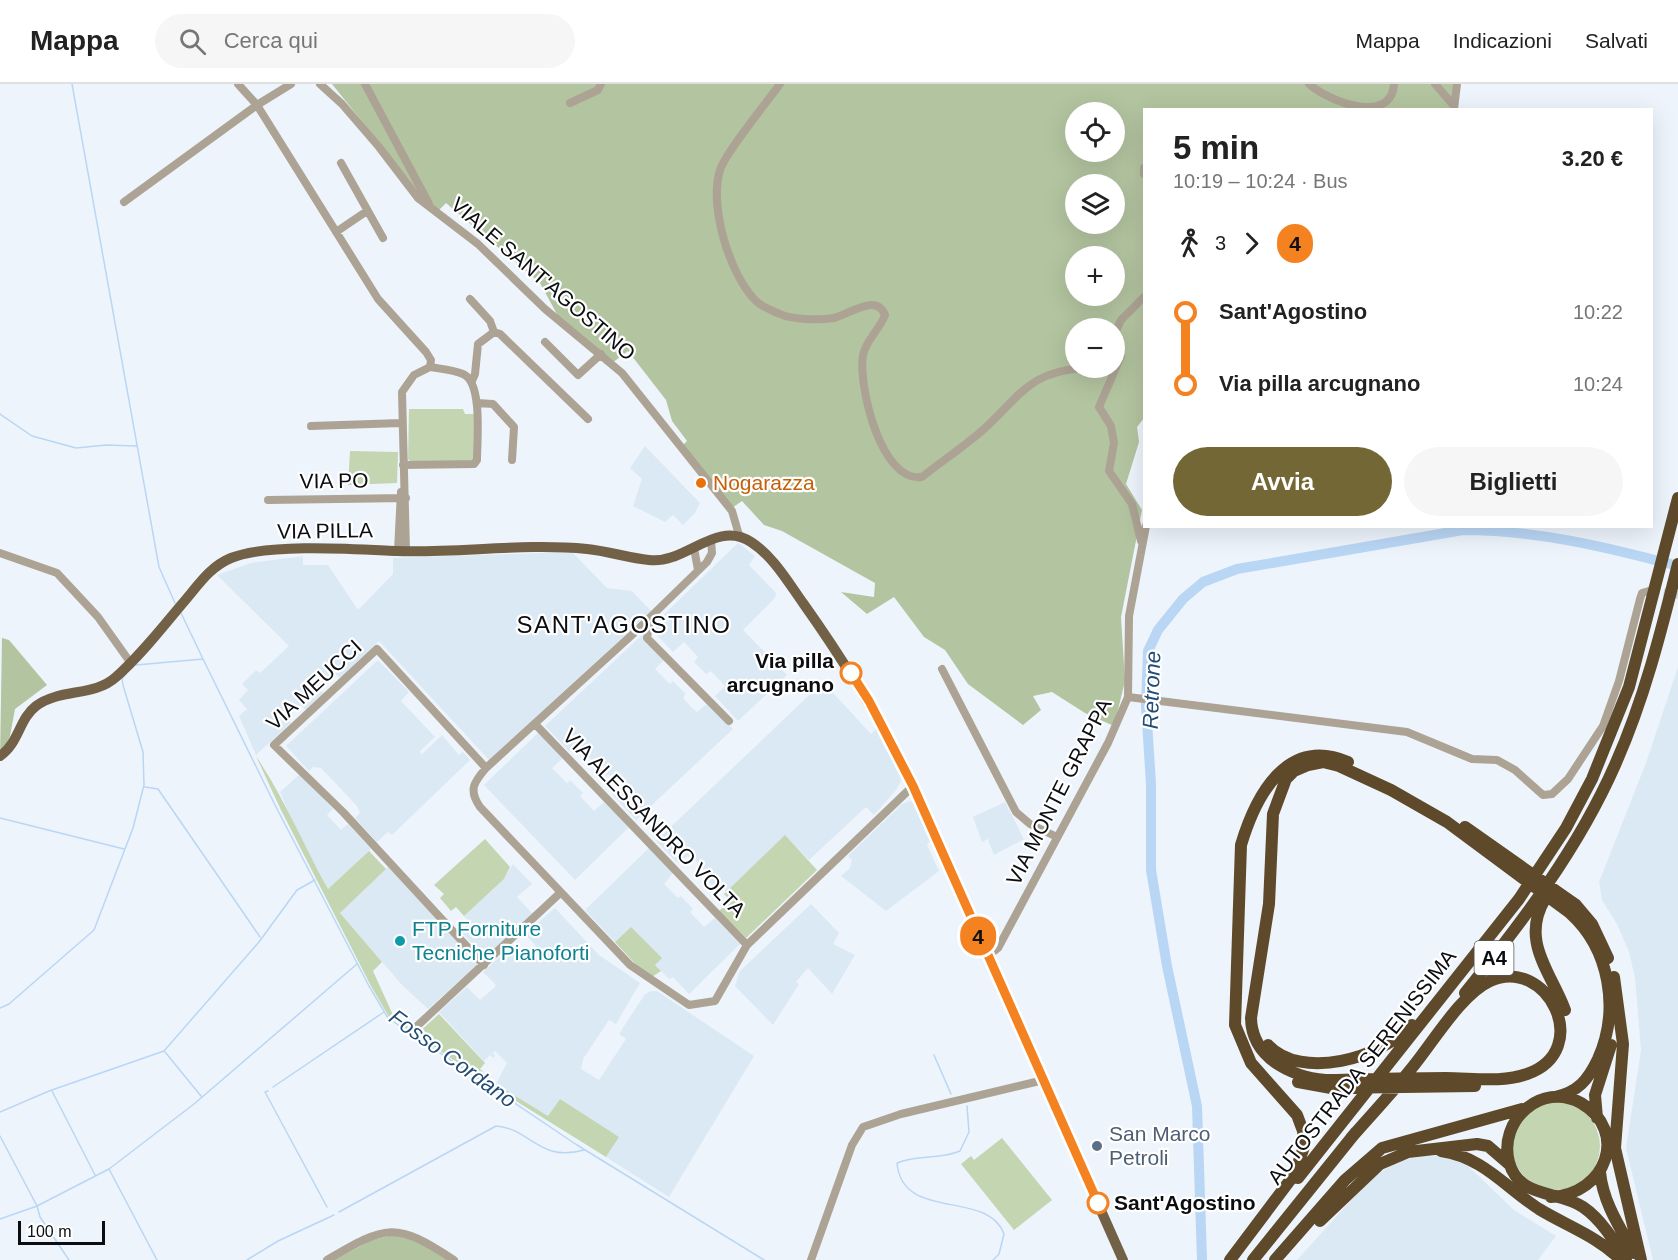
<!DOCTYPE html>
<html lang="it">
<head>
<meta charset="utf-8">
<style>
	body { margin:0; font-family:Arial,sans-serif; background:#f6f6f6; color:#222; height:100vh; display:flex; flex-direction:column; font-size:22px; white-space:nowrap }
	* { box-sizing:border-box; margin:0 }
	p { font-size:20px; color:#767676 }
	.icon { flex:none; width:33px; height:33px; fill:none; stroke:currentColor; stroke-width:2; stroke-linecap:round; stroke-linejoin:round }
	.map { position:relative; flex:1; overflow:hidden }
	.panel { position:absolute; left:1143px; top:24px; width:510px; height:420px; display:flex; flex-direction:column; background:#fff; border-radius:0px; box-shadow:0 6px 24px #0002 }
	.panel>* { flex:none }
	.badge { padding:0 12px; border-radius:20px; font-size:21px; line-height:39px }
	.buttons { position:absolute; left:1065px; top:18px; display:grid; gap:12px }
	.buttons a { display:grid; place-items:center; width:60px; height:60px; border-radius:50%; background:#fff; box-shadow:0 6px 24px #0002; font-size:30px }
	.scale { position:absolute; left:18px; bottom:15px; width:87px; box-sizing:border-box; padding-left:6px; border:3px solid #0b0d10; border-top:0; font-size:16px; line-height:21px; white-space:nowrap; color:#0b0d10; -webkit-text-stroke:4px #fff; paint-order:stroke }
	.map>.badge { position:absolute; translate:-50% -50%; box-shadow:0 0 0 3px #fff }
	.legs { display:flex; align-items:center; gap:9px; height:66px; padding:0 30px; font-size:20px }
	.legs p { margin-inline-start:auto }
	.summary { display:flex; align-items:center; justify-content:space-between; height:102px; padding:0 30px }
	h1 { font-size:33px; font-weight:700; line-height:45px }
	.cta { display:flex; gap:12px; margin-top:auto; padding:12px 30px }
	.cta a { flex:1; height:69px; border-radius:36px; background:#736835; color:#fff; font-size:24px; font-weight:700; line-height:69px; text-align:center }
	.cta a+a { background:#f6f6f6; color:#222 }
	ul { padding:0 30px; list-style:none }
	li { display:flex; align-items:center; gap:21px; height:72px; font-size:22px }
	li i { display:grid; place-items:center; width:9px; height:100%; margin:0 8px; background:currentColor }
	li i::after { content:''; width:15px; height:15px; margin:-8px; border:4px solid; border-radius:50%; background:#fff }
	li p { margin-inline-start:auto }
	li:first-child i { background:linear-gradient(#0000 50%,currentColor 0) }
	li:last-child i { background:linear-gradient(currentColor 50%,#0000 0) }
	header { display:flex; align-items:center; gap:36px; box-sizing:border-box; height:84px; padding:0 30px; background:#fff; border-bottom:2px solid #e0e0e0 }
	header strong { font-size:28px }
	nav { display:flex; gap:33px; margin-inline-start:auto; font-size:21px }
	.search { width:420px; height:54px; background:#f6f6f6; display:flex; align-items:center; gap:15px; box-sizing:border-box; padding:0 21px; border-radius:33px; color:#767676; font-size:22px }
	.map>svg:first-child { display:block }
	.built { fill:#dbe9f4 }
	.green { fill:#c4d5b1 }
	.forest { fill:#b3c4a0; fill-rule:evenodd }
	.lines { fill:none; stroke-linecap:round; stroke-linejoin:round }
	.stream { stroke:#b9d6f5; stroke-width:1.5 }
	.river { stroke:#b9d6f5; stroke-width:10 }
	.minor-tunnel { stroke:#cbd1d9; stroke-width:8; stroke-dasharray:8 4; stroke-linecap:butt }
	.minor { stroke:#ada394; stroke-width:8 }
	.major { stroke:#736147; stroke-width:10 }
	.highway { stroke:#5e4a2b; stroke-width:12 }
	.line-1-casing { stroke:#fff; stroke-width:14 }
	.line-1 { stroke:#f58220; stroke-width:9 }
	.food-dot { fill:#e8710a; stroke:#fff; stroke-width:2 }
	.stop-1-dot { fill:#fff; stroke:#f58220; stroke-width:3 }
	.culture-dot { fill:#0f9aa8; stroke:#fff; stroke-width:2 }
	.service-dot { fill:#5c6f8a; stroke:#fff; stroke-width:2 }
	.labels { text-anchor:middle; stroke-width:4.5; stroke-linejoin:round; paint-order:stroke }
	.shield { fill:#fff; stroke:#545658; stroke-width:1.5 }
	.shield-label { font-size:20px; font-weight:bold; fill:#0b0d10 }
	.street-label { font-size:21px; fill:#0b0d10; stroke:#fff }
	.food-label { font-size:21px; fill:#c56008; stroke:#fff; text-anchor:start }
	.stop-label { font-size:21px; font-weight:bold; fill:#0b0d10; stroke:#fff; text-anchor:end }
	.culture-label { font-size:21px; fill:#0d838f; stroke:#fff; text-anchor:start }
	.service-label { font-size:21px; fill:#4e5e75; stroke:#fff; text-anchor:start }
	.water-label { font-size:22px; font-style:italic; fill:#224c75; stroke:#fff }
	.quarter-label { font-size:24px; letter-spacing:1.5px; fill:#0b0d10; stroke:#fff }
</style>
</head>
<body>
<header>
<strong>Mappa</strong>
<div class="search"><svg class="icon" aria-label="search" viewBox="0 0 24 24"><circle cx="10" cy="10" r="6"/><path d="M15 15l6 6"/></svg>Cerca qui</div>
<nav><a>Mappa</a><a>Indicazioni</a><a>Salvati</a></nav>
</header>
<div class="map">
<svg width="1678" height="1176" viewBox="0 0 1678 1176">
	<rect width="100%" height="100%" fill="#edf4fc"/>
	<path class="built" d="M 645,362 L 700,419 L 695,429 L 683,441 L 673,431 L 665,438 L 633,422 L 642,395 L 630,384 Z
		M 738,459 L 755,472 L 749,481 L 776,509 L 775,514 L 743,546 L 787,591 L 738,637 L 715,612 L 725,602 L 711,587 L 706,590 L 694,578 L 698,573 L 684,558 L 673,568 L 650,544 Z
		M 572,468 L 607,504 L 632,507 L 651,527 L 489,676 L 379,557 L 340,594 L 333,588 L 319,605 L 325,610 L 307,627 L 301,621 L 296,623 L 285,633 L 291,639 L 256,671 L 239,632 L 247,625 L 239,616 L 248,606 L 242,600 L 256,586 L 260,589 L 289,562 L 217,491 L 251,479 L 303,472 L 303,481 L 328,481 L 358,526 L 393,490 L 393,474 Z
		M 642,551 L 666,574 L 655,585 L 670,600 L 673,597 L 686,610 L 683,614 L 691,623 L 697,628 L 708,619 L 733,645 L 636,736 L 611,709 L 620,700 L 608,690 L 606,692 L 583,666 L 575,663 L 569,667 L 545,642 Z
		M 378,576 L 409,608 L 401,617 L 435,653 L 420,667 L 421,671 L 442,651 L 459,671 L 463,668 L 470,676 L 392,751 L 388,748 L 377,758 L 355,734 L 360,729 L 357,722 L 321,684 L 313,683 L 309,687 L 286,662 Z
		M 1678,583 L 1678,1176 L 1653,1176 L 1626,1064 L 1641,966 L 1635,894 L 1629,868 L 1617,840 L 1602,816 L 1599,798 L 1646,679 Z
		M 823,598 L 871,650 L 876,645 L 900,692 L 901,697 L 896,706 L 874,731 L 866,723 L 809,776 L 785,752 L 726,808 L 717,799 L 713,802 L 701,790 L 704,786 L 695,776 L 687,772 L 679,780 L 656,757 Z
		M 539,648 L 563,674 L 552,684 L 567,699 L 570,696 L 583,709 L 580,712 L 594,727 L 604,718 L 629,743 L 575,796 L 484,701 Z
		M 300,690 L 333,725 L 327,731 L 341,746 L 348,740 L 371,765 L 328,805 L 295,743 L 280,708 Z
		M 910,717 L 915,720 L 931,755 L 927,761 L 939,787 L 886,827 L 841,792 L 850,784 L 852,776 L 848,772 L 902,720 Z
		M 1005,718 L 1024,755 L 994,771 L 988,756 L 992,753 L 982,758 L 973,733 Z
		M 649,764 L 673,789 L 664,800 L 678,814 L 681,812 L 693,825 L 690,828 L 704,843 L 715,834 L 740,860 L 689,910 L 673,893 L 669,895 L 655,881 L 661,874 L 631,843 L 615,858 L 585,826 Z
		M 513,780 L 532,800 L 517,813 L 533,830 L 488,871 L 483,871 L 460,847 L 470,839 L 464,832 L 504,795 Z
		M 388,783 L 478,880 L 428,925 L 402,901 L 340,829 Z
		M 811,820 L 839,849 L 833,860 L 855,871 L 832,910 L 808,884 L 796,898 L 799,900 L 773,941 L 735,902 L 740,887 Z
		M 555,824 L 599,871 L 640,899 L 616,940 L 609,936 L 583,975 L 581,985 L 599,996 L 626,955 L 619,950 L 645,910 L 651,907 L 657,907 L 754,972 L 669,1113 L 606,1073 L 618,1054 L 560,1015 L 548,1032 L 496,1000 L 507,979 L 495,967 L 493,969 L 495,972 L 493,974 L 490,971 L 484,977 L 439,928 L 467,903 L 480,916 L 494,904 L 496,901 L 483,888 L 509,864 L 522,878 L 538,864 L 525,850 Z
		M 1442,1069 L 1466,1080 L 1514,1126 L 1556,1152 L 1538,1176 L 1297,1176 L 1372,1093 L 1401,1076 Z"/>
	<path class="green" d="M 409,325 L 463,325 L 465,330 L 475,330 L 475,374 L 472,377 L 410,377 L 408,375 Z
		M 350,367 L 398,368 L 397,399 L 348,401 Z
		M 256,672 C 284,714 303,760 328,805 L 369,767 L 386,785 L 340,829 L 382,878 L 373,887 L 393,931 L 417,950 L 439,930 L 485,979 L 480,985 L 496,1000 L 548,1032 L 560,1015 L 619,1053 L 606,1073 L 503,1009 L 389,933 L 371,902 L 281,726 Z
		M 785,751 L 817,786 L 746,854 L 719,827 L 731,817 L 724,810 Z
		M 485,755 L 510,783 L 504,795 L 464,832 L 456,823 L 451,827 L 440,814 L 444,810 L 434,801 Z
		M 631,843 L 662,874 L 655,881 L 661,887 L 652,893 L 640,885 L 615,858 Z
		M1512 1062a44 44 0 1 1 88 0a44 44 0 1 1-88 0Z
		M 1002,1054 L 1052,1116 L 1014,1146 L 961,1080 L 971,1072 L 974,1076 Z"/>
	<path class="forest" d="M 332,0 L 1454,0 L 1450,25 L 1144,26 L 1144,334 L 1137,343 L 1139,358 L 1126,400 L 1142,426 L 1121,533 L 1125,597 L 1114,642 L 1085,629 L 1052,608 L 1033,612 L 1041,626 L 1023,641 L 968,600 L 945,566 L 924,553 L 894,513 L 867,530 L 841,508 L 874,513 L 875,499 L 782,447 L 764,441 L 742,417 L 732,424 L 681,363 L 687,357 L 672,337 L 666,316 L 628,267 L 612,279 L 558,232 L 540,199 L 446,119 L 439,126 L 420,110 ZM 1076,28 L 1114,28 L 1114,68 L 1076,68 ZM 1076,100 L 1114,100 L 1114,140 L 1076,140 ZM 1076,172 L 1114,172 L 1114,212 L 1076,212 ZM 1076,244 L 1114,244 L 1114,284 L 1076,284 Z
		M 2,554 L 9,556 L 47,601 L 15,625 L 10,652 L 0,676 Z
		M 393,1151 L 416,1156 L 448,1176 L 334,1176 L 372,1156 Z"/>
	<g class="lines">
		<path class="stream" d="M 72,0 L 159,483 L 175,519
			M 0,330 L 32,352 L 76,364 L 106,361 L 137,362
			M 203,575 L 275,721 L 369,902 L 388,934 L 577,1061 L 764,1176
			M 136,581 L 203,575 L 181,529
			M 145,703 L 158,705 L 260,853
			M 0,734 L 124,765
			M 0,924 L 9,920 L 94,846 L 133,744 L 144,701 L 143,668 L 123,601 L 122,595 L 126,590
			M 165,968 L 201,1012
			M 934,971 L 951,1010
			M 273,1003 L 384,928
			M 52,1007 L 95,1091
			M 268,1007 L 265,1008 L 327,1123
			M 967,1022 L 969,1048 L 960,1067 C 940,1076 918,1070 897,1079 C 902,1138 988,1105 1004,1150 L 999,1170 L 993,1176
			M 0,1028 L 49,1007 L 164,967 L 259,858 L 297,806 L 315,796
			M 0,1052 L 37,1122 L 0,1135
			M 109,1085 L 194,1020 L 357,880
			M 339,1128 L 496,1042 C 530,1044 539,1079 584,1066
			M 69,1176 L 40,1133 L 37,1122 L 109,1085 L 157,1176
			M 247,1176 L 278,1157 L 334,1131"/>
		<path class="river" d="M 1202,1176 L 1197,1022 L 1167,882 L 1151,786 L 1151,700 L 1146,622 L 1148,567 L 1158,546 L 1183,515 L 1203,498 L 1237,485 L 1463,446 C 1537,446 1606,463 1678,482"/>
		<path class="minor-tunnel" d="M 1652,506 L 1678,511"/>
		<path class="minor" d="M 291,0 L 257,21 L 378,215 L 426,268 L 431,276 L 430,283
			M 320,0 L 342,20 L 379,63 L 418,114 L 478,160 L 545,225 L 622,289 L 732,427 L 739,451
			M 365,0 L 429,120
			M 780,0 C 768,17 725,69 720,86 C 709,122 729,190 756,217 C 762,223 773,227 780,230 C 792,236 821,236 834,234 C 850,230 876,209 885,231 C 880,245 866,256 863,271 C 858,302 881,399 922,393 C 942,377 965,362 984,345 C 1021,311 1029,288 1083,284
			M 1309,0 C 1328,17 1391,42 1394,0
			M 1435,0 L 1454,22
			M 570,19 L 598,6 L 601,0
			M 1454,25 L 1457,0
			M 341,79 L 383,154
			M 1144,84 L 1144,90
			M 124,118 L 257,21 L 238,0
			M 336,148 L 367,127
			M 470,215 L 490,237 L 494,248
			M 1114,251 L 1121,236 L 1144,213
			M 1114,252 L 1121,272 L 1099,323 L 1111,342 L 1114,359 L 1109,387 L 1132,420 L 1141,457
			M 545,258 L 578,291 L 601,270
			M 472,297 L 475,290 L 478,260 L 494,248 L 500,250 L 588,335
			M 477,319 L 493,320 L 514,343 L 512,376
			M 311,342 L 401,339
			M 403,381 L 474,380 L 477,376 C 477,357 483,298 463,290 C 453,286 441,285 430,283
			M 268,416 L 406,414
			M 711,456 L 712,469 L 707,478 L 634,549 L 486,684 C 474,698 468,706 480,723 L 630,881 L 689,921 L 715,917 L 747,861 L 913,702
			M 694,464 L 698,486
			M 398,467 L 401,408
			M 406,467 L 402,308 L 414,291 L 430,283
			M 0,469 L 57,489 L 98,533 L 130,578
			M 650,535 L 647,554 L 729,637
			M 942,585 L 1016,728 L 1030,740 L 1057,753
			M 1128,613 L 1407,648 L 1472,675 L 1497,676 L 1515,686 L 1543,711 L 1552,710 L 1568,695 L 1603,642 L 1619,597 L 1640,515 L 1642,509 L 1652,506
			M 536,641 L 747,861
			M 987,873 L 998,864 L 1108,659 L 1128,613 L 1129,532 L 1146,442
			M 484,881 L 343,728 L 274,661 L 377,565 L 486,684
			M 416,943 L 559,810
			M 327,1176 C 387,1141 395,1137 454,1176
			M 811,1176 L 852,1061 L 863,1043 L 901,1030 L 1044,996"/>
		<path class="major" d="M 0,672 C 19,659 19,635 36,622 C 60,604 94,613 116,593 C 140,572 161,545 182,520 C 197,503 209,483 231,474 C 268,459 355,465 397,467 C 460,469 524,459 587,465 C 608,467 628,474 649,476 C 685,481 716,435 751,458 C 773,472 788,498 803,519 C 845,578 883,640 914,706 L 1123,1176"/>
		<path class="highway" d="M 1465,743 L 1576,821 L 1592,840 L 1608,874
			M 1545,815 C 1520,857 1551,888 1565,926
			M 1614,893 L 1623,960 L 1615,1064 L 1641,1176
			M 1465,909 C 1522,838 1578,765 1615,681 C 1644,616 1661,548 1678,480
			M 1268,961 C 1302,997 1381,974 1412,941
			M 1298,998 L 1331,1004 L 1475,1002
			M 1597,1034 L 1595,1011 L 1611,961
			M 1351,1054 C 1371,1031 1392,1009 1411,985 C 1432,960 1461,910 1490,897 C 1547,871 1595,966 1527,990 C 1502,999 1472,994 1446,994 C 1409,994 1372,995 1336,996 C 1299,997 1252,977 1251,934 L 1269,820 L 1273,730 L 1286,695 L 1294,687 L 1308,681 L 1323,678 L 1339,682 L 1391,706 L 1447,738 L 1570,829 C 1610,865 1620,926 1598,975 C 1588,996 1578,1008 1555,1013
			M 1441,1067 C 1483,1073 1505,1103 1539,1125 C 1567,1142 1597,1152 1621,1176
			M 1600,1088 C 1603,1118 1619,1142 1634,1169
			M 1298,1094 L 1519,815 L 1566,744 L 1592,695 L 1629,603 L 1678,414
			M 1551,1113 C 1607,1110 1629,1047 1581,1019 C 1541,997 1498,1037 1509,1078 C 1519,1115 1558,1106 1583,1123 C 1601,1135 1615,1158 1626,1176
			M 1320,1137 L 1380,1080 L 1408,1068 L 1477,1060 L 1488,1062 L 1510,1081
			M 1230,1176 L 1294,1091 L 1304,1063 L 1303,1047 L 1297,1031 L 1251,979 L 1235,941 L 1241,761 C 1256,711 1287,652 1348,678
			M 1253,1176 L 1356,1048
			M 1275,1176 L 1345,1096 L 1382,1064 L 1522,1025"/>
	</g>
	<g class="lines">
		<g class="line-1-casing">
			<path id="line-1" d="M 851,589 L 869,617 L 913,702 L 1098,1119"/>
		</g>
		<use href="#line-1" class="line-1"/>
	</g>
	<circle class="food-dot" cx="701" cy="399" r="6"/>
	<g class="stop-1-dot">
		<circle cx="851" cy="589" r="10"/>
		<circle cx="1098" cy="1119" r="10"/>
	</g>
	<circle class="culture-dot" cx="400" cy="857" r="6"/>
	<circle class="service-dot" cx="1097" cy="1062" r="6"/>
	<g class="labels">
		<rect class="shield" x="1474.5" y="857" width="39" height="34" rx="4.5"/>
		<g class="shield-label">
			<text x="1494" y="881">A4</text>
		</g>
		<g class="street-label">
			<text transform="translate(543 195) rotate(41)" y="7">VIALE SANT'AGOSTINO</text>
			<text transform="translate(334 397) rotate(-1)" y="7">VIA PO</text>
			<text transform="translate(325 447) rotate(-1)" y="7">VIA PILLA</text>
			<text transform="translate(314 601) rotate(-43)" y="7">VIA MEUCCI</text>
			<text transform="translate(1059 708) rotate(-63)" y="7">VIA MONTE GRAPPA</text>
			<text transform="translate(654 739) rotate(46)" y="7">VIA ALESSANDRO VOLTA</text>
			<text transform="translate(1362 983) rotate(-52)" y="7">AUTOSTRADA SERENISSIMA</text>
		</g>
		<g class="food-label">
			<text x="713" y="406">Nogarazza</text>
		</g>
		<g class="stop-label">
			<text x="834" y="584">Via pilla<tspan x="834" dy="24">arcugnano</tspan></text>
			<text x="1114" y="1126" text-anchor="start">Sant'Agostino</text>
		</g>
		<g class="culture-label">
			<text x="412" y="852">FTP Forniture<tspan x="412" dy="24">Tecniche Pianoforti</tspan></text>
		</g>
		<g class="service-label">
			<text x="1109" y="1057">San Marco<tspan x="1109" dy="24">Petroli</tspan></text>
		</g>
		<g class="water-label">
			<text transform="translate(1151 606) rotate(-88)" y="8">Retrone</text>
			<text transform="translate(453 974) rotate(36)" y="8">Fosso Cordano</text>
		</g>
		<g class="quarter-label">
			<text x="624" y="549">SANT'AGOSTINO</text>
		</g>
	</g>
</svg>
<div class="buttons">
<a><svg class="icon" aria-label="locate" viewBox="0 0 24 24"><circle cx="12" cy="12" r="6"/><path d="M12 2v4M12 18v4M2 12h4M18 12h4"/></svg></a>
<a><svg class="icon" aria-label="layers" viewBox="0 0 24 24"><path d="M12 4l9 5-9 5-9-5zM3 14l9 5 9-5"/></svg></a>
<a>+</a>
<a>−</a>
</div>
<div class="scale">100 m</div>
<b class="badge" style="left:978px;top:852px;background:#f58220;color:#111">4</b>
<section class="panel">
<div class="summary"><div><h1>5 min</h1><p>10:19 – 10:24 · Bus</p></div><b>3.20 €</b></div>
<div class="legs"><svg class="icon" aria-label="walk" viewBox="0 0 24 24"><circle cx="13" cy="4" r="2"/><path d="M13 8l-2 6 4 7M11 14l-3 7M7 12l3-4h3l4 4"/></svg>3<svg class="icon" aria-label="forward" viewBox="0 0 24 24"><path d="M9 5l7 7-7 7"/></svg><b class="badge" style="background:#f58220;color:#111">4</b></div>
<ul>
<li><i style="color:#f58220"></i><b>Sant'Agostino</b><p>10:22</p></li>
<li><i style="color:#f58220"></i><b>Via pilla arcugnano</b><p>10:24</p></li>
</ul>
<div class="cta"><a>Avvia</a><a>Biglietti</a></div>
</section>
</div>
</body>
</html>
